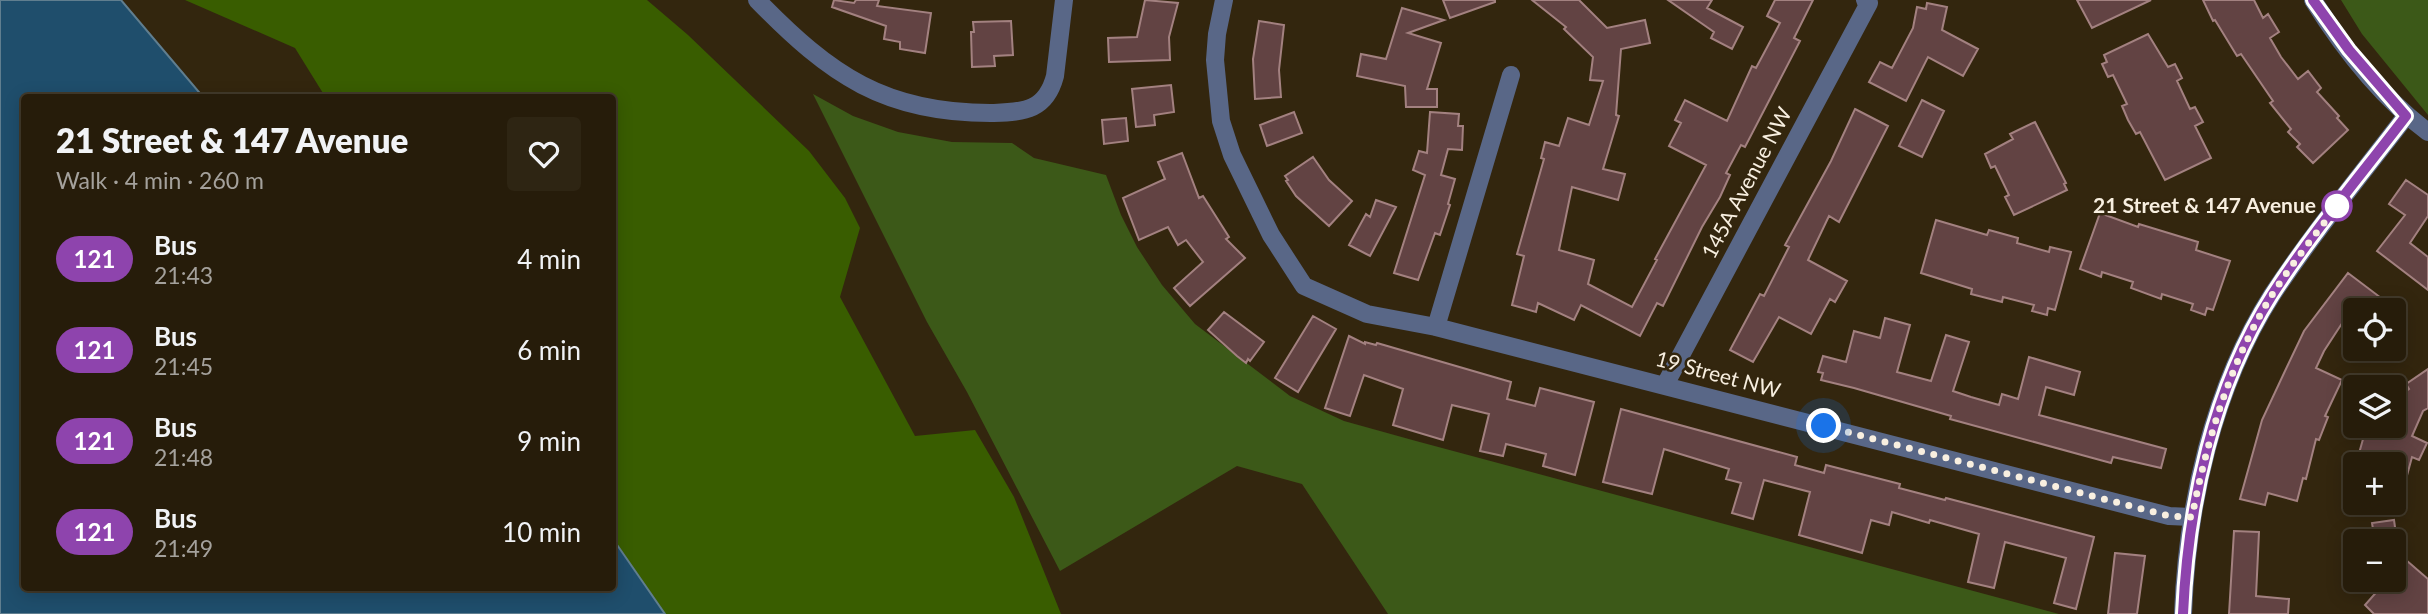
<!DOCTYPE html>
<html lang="en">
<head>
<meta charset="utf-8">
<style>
	body { margin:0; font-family:Lato,sans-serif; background:#2e2513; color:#f1f3f6; height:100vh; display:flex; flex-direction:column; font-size:26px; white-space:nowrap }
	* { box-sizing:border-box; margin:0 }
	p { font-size:23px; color:#a4a19c }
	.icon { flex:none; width:38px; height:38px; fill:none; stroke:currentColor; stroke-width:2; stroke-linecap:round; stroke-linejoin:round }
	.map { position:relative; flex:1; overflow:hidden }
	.sheet { position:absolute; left:21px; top:94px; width:595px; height:497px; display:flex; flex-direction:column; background:#261c0a; border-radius:7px; box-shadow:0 4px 18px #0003,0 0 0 2px #423a2b }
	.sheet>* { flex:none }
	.badge { padding:0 14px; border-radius:23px; font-size:24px; line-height:46px }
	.fabs { position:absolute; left:2343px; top:298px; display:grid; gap:14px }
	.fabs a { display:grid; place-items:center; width:63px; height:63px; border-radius:7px; background:#261c0a; box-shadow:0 4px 18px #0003,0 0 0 2px #423a2b; font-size:35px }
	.you { position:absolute; width:35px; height:35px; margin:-18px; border:5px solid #fff; border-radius:50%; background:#1a73e8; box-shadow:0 0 0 10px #1a73e833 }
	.map>.badge { position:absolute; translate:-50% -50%; box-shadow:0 0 0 4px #fff }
	.round { display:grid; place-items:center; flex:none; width:74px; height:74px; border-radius:7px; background:#2e2513 }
	.headline { display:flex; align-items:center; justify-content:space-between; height:119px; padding:0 35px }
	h1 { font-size:33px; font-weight:800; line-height:52px }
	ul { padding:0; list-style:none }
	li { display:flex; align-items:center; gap:21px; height:91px; padding:0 35px }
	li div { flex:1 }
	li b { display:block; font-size:26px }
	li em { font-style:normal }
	li .badge { min-width:77px; font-weight:700; text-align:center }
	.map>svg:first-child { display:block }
	.green { fill:#3c5918 }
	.forest { fill:#395d00 }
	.water { fill:#1f4e6c; stroke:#607e8f; stroke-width:2 }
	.building { fill:#624343; stroke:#a38180; stroke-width:2 }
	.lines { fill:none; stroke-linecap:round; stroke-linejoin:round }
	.minor { stroke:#596787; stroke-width:18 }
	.tertiary { stroke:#596787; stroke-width:18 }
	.line-casing { stroke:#fff; stroke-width:16 }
	.line { stroke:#8e44ad; stroke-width:10 }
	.walk { stroke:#f8efe0; stroke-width:7; stroke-dasharray:0 12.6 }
	.stop-dot { fill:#fff; stroke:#8e44ad; stroke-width:3.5 }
	.labels { text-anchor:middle; stroke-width:5; stroke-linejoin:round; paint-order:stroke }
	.street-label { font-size:21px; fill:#f8efe0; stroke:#33260e }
	.stop-label { font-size:21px; font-weight:bold; fill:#f8efe0; stroke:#33260e; text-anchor:end }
</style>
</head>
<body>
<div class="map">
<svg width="2428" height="614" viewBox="0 0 2428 614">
	<rect width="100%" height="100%" fill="#33260e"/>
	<path class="green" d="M 2341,0 L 2428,0 L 2428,115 L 2362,34 Z
		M 813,94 L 853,116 L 898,132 L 952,142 L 1012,143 L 1034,158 L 1106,175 L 1121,215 L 1137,247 L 1162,285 L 1195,324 L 1290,396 L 1344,421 L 1416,441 L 2059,614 L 1388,614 L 1302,484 L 1237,466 L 1060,571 L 967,392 L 927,322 Z"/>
	<path class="forest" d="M 185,0 L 647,0 L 688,35 L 809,151 L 845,198 L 860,228 L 840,297 L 915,436 L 975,430 L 1014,497 L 1061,614 L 665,614 L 613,539 L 612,98 L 326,98 L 295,48 Z"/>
	<path class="water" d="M 0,0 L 121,0 L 204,98 L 24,98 L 24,588 L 612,588 L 613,539 L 665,614 L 0,614 Z"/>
	<path class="building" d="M 834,0 L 854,3 L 856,0 L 879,0 L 877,6 L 931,13 L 925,53 L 900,49 L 900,42 L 884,39 L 886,26 L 832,7 Z
		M 1145,0 L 1178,3 L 1169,37 L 1170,60 L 1109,62 L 1108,38 L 1137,37 Z
		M 1443,0 L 1495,0 L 1495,2 L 1450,18 Z
		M 1532,0 L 1579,0 L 1607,28 L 1645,20 L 1650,43 L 1621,49 L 1616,115 L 1619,116 L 1603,169 L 1625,174 L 1618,200 L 1572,187 L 1559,250 L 1594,260 L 1588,284 L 1632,307 L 1657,260 L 1655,259 L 1706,165 L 1669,146 L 1681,123 L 1675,120 L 1685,100 L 1727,121 L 1752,66 L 1756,68 L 1780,23 L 1767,16 L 1775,0 L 1813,0 L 1794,38 L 1800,41 L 1745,147 L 1741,145 L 1726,173 L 1730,175 L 1720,197 L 1702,227 L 1663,306 L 1657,303 L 1640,336 L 1581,305 L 1574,320 L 1538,303 L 1536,312 L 1512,305 L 1524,256 L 1517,254 L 1544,159 L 1541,158 L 1545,142 L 1559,146 L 1568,118 L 1589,125 L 1603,81 L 1590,80 L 1593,57 L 1564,29 L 1566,27 Z
		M 1668,0 L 1712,0 L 1707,8 L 1743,27 L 1732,49 L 1711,38 L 1714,32 Z
		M 2077,0 L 2151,0 L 2092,28 Z
		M 2203,0 L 2254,0 L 2263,18 L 2268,14 L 2279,32 L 2270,38 L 2281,57 L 2298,79 L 2308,71 L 2321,88 L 2317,92 L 2339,116 L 2337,118 L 2348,130 L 2313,163 L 2297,147 L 2300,144 L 2288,132 L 2291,129 L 2270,103 L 2273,101 L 2241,54 L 2237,56 L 2215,20 L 2213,21 Z
		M 1927,3 L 1947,7 L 1942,30 L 1978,49 L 1963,76 L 1928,57 L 1906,101 L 1869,82 L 1880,62 L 1892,68 L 1913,28 L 1917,7 L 1926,9 Z
		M 1402,8 L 1444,20 L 1408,33 L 1441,43 L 1427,89 L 1437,89 L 1437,107 L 1406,107 L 1405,86 L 1357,76 L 1361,54 L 1386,59 Z
		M 1011,21 L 1013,55 L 994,56 L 995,66 L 972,67 L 971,32 L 974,32 L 973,22 Z
		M 1259,21 L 1284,25 L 1279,70 L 1281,97 L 1255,99 L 1253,59 Z
		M 2148,34 L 2168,67 L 2175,64 L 2182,78 L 2177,81 L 2190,109 L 2195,107 L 2203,122 L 2195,126 L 2211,158 L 2165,180 L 2140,132 L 2136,134 L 2128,120 L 2122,106 L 2127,104 L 2113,75 L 2108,77 L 2102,64 L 2107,62 L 2104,55 Z
		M 1171,85 L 1174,112 L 1154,115 L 1155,125 L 1136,127 L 1132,89 Z
		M 1922,100 L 1944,111 L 1922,157 L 1899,146 Z
		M 1855,109 L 1888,126 L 1839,222 L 1829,216 L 1808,260 L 1847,281 L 1835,302 L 1830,299 L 1811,334 L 1779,317 L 1753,362 L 1730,350 L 1760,294 L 1764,296 L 1789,247 L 1785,245 L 1831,161 Z
		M 1294,112 L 1302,133 L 1267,146 L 1260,125 Z
		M 1430,112 L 1459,114 L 1458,126 L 1463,126 L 1462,150 L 1448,149 L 1441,175 L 1455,179 L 1448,204 L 1450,205 L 1440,235 L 1435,233 L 1418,280 L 1394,273 L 1425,175 L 1413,170 L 1419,151 L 1427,153 Z
		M 1126,118 L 1128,141 L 1104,144 L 1102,120 Z
		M 2035,122 L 2066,183 L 2064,184 L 2067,190 L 2014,215 L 2005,197 L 2009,195 L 1995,166 L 1991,168 L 1985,154 L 2013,139 L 2010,134 Z
		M 1182,153 L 1199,198 L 1203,196 L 1229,237 L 1226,239 L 1245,258 L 1190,306 L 1174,288 L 1203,262 L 1186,240 L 1178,245 L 1168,227 L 1139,240 L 1123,198 L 1165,179 L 1158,162 Z
		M 1313,157 L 1329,180 L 1352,201 L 1329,226 L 1296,196 L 1286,181 L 1288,180 L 1285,176 Z
		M 2406,180 L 2428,195 L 2428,216 L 2410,243 L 2428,257 L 2428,290 L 2377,251 L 2405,215 L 2389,204 Z
		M 1376,200 L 1396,207 L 1370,256 L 1349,245 L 1366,214 L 1370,217 Z
		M 2100,213 L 2138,227 L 2139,224 L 2198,242 L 2196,250 L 2230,261 L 2213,310 L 2207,308 L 2205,315 L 2191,310 L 2193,304 L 2162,294 L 2161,299 L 2131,288 L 2133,282 L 2102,272 L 2101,277 L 2080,269 Z
		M 1936,220 L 1987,235 L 1989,230 L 2018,238 L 2017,243 L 2049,252 L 2050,247 L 2071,252 L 2055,310 L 2048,308 L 2047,315 L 2032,311 L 2034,305 L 2003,297 L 2002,302 L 1971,294 L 1972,289 L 1921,273 Z
		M 2348,273 L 2397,310 L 2352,308 L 2324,351 L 2316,368 L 2342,380 L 2325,416 L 2328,417 L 2319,440 L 2316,439 L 2306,479 L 2303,478 L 2297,501 L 2268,493 L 2265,505 L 2240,499 L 2262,420 L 2285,371 L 2304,331 Z
		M 1224,312 L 1264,342 L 1250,361 L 1248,359 L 1246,363 L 1237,356 L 1208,330 Z
		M 1313,316 L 1336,329 L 1298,392 L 1275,378 Z
		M 1885,318 L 1910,325 L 1897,372 L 1931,381 L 1946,335 L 1969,342 L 1953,391 L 1971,397 L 1999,405 L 2002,394 L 2018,399 L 2029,357 L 2080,372 L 2074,395 L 2046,387 L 2039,415 L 2166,449 L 2161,468 L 2113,457 L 2111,463 L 1950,419 L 1951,416 L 1854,388 L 1821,380 L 1823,373 L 1818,372 L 1823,356 L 1846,362 L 1854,331 L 1880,338 Z
		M 1349,336 L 1365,344 L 1365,342 L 1376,345 L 1377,343 L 1511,382 L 1507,399 L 1535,406 L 1540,388 L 1594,402 L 1575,475 L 1543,466 L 1546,454 L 1506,444 L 1503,456 L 1480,451 L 1489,414 L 1452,405 L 1443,440 L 1393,425 L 1403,389 L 1364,375 L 1350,416 L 1325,408 Z
		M 2428,369 L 2428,408 L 2423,411 L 2412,436 L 2427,443 L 2419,460 L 2412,457 L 2399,505 L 2394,504 L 2394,464 L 2356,464 L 2367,425 L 2394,425 L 2394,407 L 2398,397 L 2409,389 L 2406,384 Z
		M 1621,409 L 1797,457 L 1795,465 L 1824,473 L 1826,465 L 1900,484 L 1899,488 L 1945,500 L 1946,498 L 2094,537 L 2076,609 L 2054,603 L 2066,558 L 2005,542 L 1994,588 L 1968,582 L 1979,534 L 1930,520 L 1929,523 L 1892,512 L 1889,525 L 1871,520 L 1862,553 L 1799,535 L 1810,492 L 1764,480 L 1753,519 L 1732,513 L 1741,483 L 1726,479 L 1729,469 L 1664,449 L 1652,494 L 1603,482 Z
		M 2394,520 L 2397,541 L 2375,541 L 2372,523 Z
		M 2234,531 L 2259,532 L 2256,596 L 2289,599 L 2288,614 L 2229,614 Z
		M 2115,553 L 2145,556 L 2137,614 L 2108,614 Z
		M 2406,560 L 2428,579 L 2428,614 L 2374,614 L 2365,605 L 2388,579 L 2394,579 L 2394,573 Z"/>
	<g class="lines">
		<path class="minor" d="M 1224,0 L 1217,34 L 1215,60 L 1221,121 L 1232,155 L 1271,235 L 1304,286 L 1367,314 L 1436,327 L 2169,516 L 2191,517
			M 1436,327 L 1511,75
			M 1665,385 L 1869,3 L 1865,0"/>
		<path class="tertiary" d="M 757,0 C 830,75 885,114 994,113 C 1025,112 1046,110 1055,76 L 1064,0
			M 2313,0 C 2343,48 2382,98 2428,132
			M 2183,614 C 2187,505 2213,388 2272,295 C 2313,233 2361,175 2406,116"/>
	</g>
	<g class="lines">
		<g class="line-casing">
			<path id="line" d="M 2183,614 C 2188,505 2213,388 2272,295 C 2312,233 2361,175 2406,116 L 2349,50 L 2313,0"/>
		</g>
		<use href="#line" class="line"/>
		<path class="walk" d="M 1824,426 L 2169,516 L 2192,517 C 2207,440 2230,362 2272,295 C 2293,262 2318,231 2342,200 L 2337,206"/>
	</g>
	<circle class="stop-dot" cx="2337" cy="206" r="14"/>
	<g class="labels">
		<g class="street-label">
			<text transform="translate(1747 183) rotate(-62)" y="7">145A Avenue NW</text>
			<text transform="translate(1718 375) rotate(15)" y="7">19 Street NW</text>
		</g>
		<g class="stop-label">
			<text x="2316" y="213">21 Street &amp; 147 Avenue</text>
		</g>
	</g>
</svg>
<div class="fabs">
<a><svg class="icon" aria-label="locate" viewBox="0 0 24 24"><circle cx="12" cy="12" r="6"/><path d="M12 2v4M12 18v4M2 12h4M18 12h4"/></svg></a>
<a><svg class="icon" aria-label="layers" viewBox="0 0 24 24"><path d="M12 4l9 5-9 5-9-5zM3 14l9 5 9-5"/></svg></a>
<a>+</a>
<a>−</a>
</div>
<div class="you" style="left:1824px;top:426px"></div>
<section class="sheet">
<div class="headline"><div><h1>21 Street &amp; 147 Avenue</h1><p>Walk · 4 min · 260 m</p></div><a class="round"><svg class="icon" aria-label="heart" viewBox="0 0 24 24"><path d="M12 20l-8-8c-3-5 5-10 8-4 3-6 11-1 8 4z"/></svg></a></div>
<ul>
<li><span class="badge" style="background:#8e44ad;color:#fff">121</span><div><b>Bus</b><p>21:43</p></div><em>4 min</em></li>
<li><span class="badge" style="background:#8e44ad;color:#fff">121</span><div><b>Bus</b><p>21:45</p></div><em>6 min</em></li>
<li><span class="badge" style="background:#8e44ad;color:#fff">121</span><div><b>Bus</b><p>21:48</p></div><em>9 min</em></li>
<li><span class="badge" style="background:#8e44ad;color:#fff">121</span><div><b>Bus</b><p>21:49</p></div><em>10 min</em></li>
</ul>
</section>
</div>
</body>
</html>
